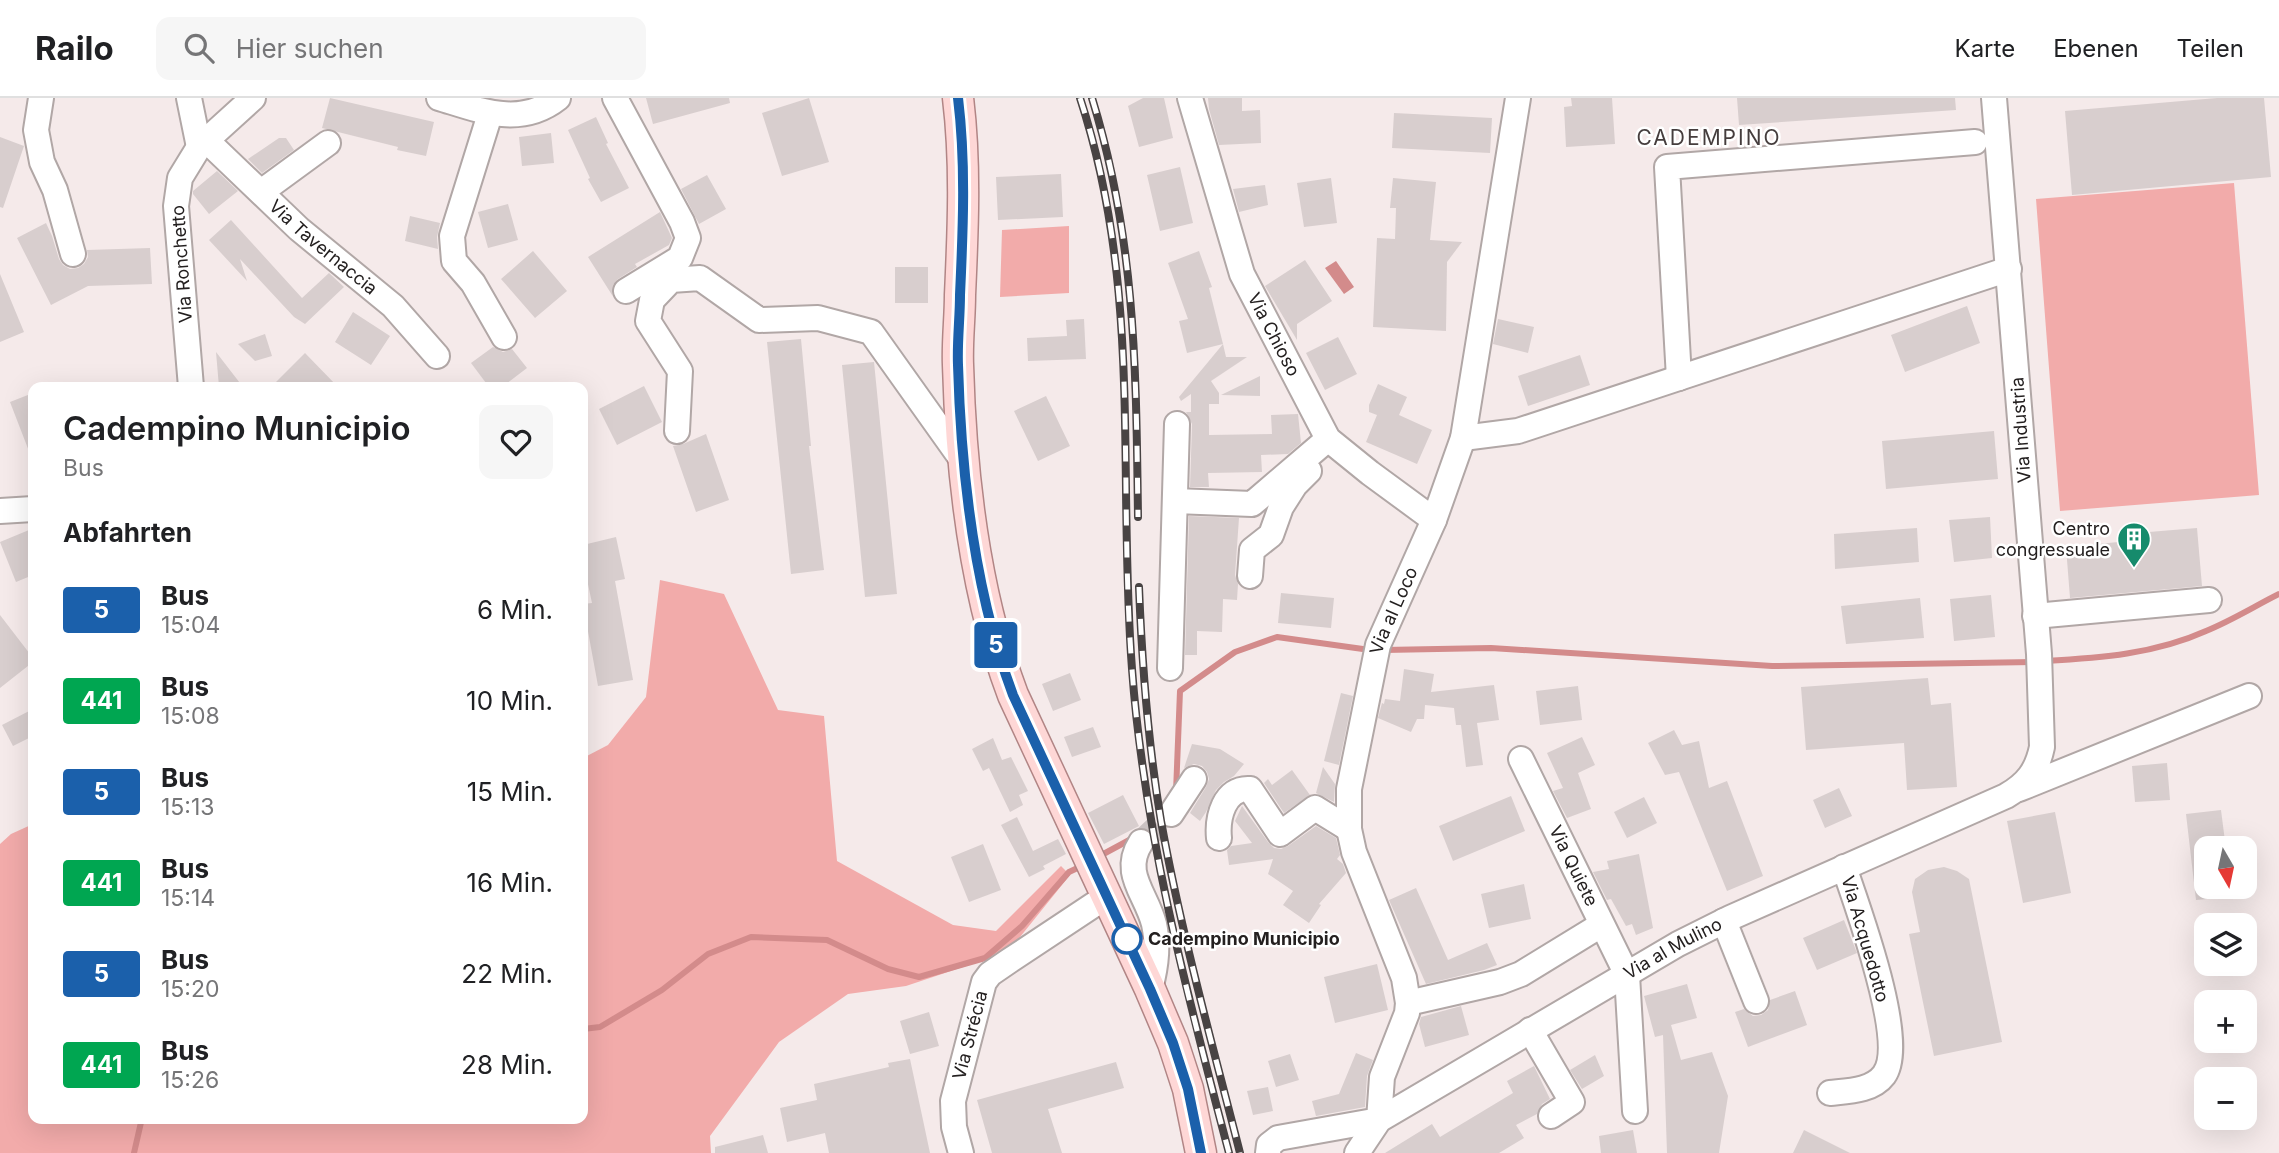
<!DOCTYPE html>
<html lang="de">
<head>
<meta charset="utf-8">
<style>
	body { margin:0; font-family:Inter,sans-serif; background:#f6f6f6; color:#202124; height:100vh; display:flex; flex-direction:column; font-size:26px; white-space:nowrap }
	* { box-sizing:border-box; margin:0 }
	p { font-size:23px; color:#757577 }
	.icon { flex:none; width:38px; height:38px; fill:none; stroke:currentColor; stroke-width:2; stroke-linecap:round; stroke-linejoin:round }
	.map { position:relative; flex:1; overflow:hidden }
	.details { position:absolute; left:28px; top:284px; width:560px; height:742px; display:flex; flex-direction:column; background:#fff; border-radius:14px; box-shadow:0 7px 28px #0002 }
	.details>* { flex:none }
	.badge { padding:0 14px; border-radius:5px; font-size:24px; line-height:46px }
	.needle { width:46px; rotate:171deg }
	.controls { position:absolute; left:2194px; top:738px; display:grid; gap:14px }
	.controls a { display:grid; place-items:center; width:63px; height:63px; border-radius:14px; background:#fff; box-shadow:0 7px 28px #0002; font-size:35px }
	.map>.badge { position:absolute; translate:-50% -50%; box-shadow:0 0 0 4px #fff }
	h2 { padding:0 35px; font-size:26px; line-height:63px }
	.round { display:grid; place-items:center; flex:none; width:74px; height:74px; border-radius:14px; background:#f6f6f6 }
	.headline { display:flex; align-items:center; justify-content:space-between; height:119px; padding:0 35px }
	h1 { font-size:33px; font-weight:600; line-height:52px }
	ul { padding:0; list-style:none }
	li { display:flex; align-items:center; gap:21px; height:91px; padding:0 35px }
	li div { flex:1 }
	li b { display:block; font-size:26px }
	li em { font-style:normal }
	li .badge { min-width:77px; font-weight:700; text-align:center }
	header { display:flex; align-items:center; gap:42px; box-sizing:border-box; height:98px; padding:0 35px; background:#fff; border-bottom:2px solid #e0e0e0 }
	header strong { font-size:33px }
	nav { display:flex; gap:38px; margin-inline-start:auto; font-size:24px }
	.search { width:490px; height:63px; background:#f6f6f6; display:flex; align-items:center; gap:18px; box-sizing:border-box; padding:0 24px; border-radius:14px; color:#757577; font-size:26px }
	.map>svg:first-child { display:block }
	.green { fill:#f2abaa }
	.water { fill:#d38b8b }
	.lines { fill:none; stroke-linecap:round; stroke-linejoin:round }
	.stream { stroke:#d38b8b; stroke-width:6 }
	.building { fill:#d8cece }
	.minor-tunnel { stroke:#cbc2c2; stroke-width:24; stroke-dasharray:24 12; stroke-linecap:butt }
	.minor-casing { stroke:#b1a7a6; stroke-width:28 }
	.major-casing { stroke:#b18585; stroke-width:33 }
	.minor { stroke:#fff; stroke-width:24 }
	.major { stroke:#fed7d6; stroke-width:30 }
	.rail-casing { stroke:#484343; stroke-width:8 }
	.rail { stroke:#fff; stroke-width:5; stroke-dasharray:16; stroke-linecap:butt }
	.line-casing { stroke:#fff; stroke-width:16 }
	.line { stroke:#1b60ab; stroke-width:10 }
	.stop-dot { fill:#fff; stroke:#1b60ab; stroke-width:3.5 }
	.labels { text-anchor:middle; stroke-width:5; stroke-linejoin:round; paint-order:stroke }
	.street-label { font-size:18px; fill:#242020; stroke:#fff }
	.poi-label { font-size:18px; fill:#242020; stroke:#fff; text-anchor:end }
	.stop-label { font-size:18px; font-weight:bold; fill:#242020; stroke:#fff; text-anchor:start }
	.quarter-label { font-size:21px; letter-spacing:2px; fill:#453d3d; stroke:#fff }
</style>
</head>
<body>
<header>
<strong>Railo</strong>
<div class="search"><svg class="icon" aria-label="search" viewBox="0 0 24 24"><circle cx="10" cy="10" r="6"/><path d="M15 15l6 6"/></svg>Hier suchen</div>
<nav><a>Karte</a><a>Ebenen</a><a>Teilen</a></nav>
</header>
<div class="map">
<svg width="2279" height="1055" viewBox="0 0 2279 1055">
	<rect width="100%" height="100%" fill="#f5eaea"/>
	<path class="green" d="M 2234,85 L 2259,397 L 2060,413 L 2036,101 Z
		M 1069,128 L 1069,195 L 1000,199 L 1002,132 Z
		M 660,482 L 724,496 L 778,612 L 824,618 L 837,763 L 953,827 L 996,833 L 1061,768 L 1070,777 L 1008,854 L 906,888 L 848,896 L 779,944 L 710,1038 L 711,1055 L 0,1055 L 0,746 L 11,736 L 33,726 L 33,1020 L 583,1020 L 583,660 L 608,647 L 646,599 Z"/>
	<path class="water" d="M 1336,163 L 1354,189 L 1344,196 L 1325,170 Z"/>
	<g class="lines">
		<path class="stream" d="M 1384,552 L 1491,550 L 1772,568 L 2034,564
			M 2045,563 C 2100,560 2155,556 2206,533 C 2231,523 2255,508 2279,496
			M 1176,694 L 1180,593 L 1235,554 L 1277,539 L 1370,552
			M 1096,760 L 1133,740
			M 583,931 L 600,929 L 662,892 L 708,856 L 751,839 L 827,842 L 888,871 L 919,879 L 985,860 L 1022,828 L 1069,774 L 1084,767
			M 134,1055 L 142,1020"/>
	</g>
	<path class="building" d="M 330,0 L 434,24 L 426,58 L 397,52 L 398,49 L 322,30 Z
		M 646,0 L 729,0 L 730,5 L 653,26 Z
		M 809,0 L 829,64 L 782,78 L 762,15 Z
		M 1143,0 L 1164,0 L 1173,40 L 1139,49 L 1128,8 Z
		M 1208,0 L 1242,0 L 1242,13 L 1260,12 L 1261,45 L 1219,47 L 1209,11 Z
		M 1571,0 L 1612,0 L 1615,46 L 1566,49 L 1564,9 L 1572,8 Z
		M 1737,0 L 1955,0 L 1956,12 L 1739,27 Z
		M 2217,0 L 2264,0 L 2271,79 L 2072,97 L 2065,13 Z
		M 1394,15 L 1492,20 L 1490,55 L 1392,50 Z
		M 596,19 L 608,45 L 606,46 L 629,90 L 601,104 L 588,81 L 590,80 L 568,32 Z
		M 551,35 L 554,65 L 522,68 L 519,39 Z
		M 0,39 L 24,48 L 3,110 L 0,109 Z
		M 279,40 L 286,40 L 294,52 L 262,75 L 248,61 Z
		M 1180,69 L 1193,125 L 1160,133 L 1147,77 Z
		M 217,73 L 238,93 L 209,116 L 193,96 L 193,93 Z
		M 1061,76 L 1063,119 L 998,122 L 996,79 Z
		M 707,77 L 726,111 L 699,126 L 681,91 Z
		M 1331,80 L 1337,125 L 1304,129 L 1297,85 Z
		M 1393,80 L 1436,84 L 1430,142 L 1462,144 L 1447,164 L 1446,233 L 1373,229 L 1377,140 L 1395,141 L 1396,110 L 1390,110 Z
		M 1265,87 L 1268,107 L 1239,114 L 1233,91 Z
		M 508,106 L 518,142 L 488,150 L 478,114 Z
		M 660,114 L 672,140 L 669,147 L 635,166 L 637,169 L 618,181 L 613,187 L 612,197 L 588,159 Z
		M 410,118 L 440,125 L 437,139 L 438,151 L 405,143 Z
		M 231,122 L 302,200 L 329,175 L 344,189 L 305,226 L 294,219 L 240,161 L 247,183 L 209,142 Z
		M 46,125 L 52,138 L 59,161 L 63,167 L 70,171 L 78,170 L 84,166 L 88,159 L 87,152 L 150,150 L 152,186 L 88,188 L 51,207 L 17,140 Z
		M 533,153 L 567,193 L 535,220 L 501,181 Z
		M 1199,153 L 1212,189 L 1209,190 L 1223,246 L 1187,255 L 1179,223 L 1188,221 L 1168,165 Z
		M 1305,162 L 1332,203 L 1297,226 L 1297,242 L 1265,188 Z
		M 895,169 L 928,169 L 928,205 L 895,205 Z
		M 0,176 L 24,234 L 0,244 Z
		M 1967,208 L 1980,245 L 1905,274 L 1891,237 Z
		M 353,214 L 390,238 L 371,267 L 335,244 Z
		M 1084,221 L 1086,261 L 1028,263 L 1027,240 L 1067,238 L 1066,222 Z
		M 1498,221 L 1534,229 L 1528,255 L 1493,246 Z
		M 265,236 L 272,258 L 255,263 L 238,246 Z
		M 1338,239 L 1357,276 L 1325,292 L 1306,255 Z
		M 801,241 L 811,348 L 809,348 L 824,472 L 791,476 L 767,244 Z
		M 1223,246 L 1226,259 L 1247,259 L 1211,283 L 1219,295 L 1219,306 L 1209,306 L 1209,337 L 1272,336 L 1271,317 L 1298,316 L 1301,345 L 1288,356 L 1261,357 L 1262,374 L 1208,375 L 1209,389 L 1190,389 L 1192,326 L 1186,314 L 1191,314 L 1191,296 L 1181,303 L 1179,299 Z
		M 493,249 L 503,254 L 512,251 L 527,270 L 502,289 L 489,289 L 471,265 Z
		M 216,254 L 243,289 L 219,289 Z
		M 305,255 L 338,289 L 271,289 Z
		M 1580,257 L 1590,287 L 1528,308 L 1518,278 Z
		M 874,264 L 897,496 L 865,499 L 842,267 Z
		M 1260,278 L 1260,298 L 1221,297 Z
		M 1378,286 L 1407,299 L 1399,317 L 1432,332 L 1417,366 L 1366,344 L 1377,317 L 1369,314 L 1369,307 Z
		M 644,288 L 662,324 L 617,347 L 599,311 Z
		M 33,295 L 33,361 L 32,361 L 10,304 Z
		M 1046,298 L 1070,348 L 1038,363 L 1014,313 Z
		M 1994,333 L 1998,381 L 1886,391 L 1882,343 Z
		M 706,336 L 729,402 L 696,414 L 673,348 L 683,346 Z
		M 1189,418 L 1239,420 L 1235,477 L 1238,486 L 1237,502 L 1223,501 L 1222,534 L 1197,533 L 1197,557 L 1185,557 Z
		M 1990,419 L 1992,460 L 1954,464 L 1949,422 Z
		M 1917,430 L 1919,464 L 1835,471 L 1834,436 Z
		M 2197,430 L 2202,488 L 2070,500 L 2066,449 L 2150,441 L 2149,434 Z
		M 29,432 L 33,443 L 33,477 L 16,484 L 0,444 Z
		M 616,439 L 625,481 L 615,483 L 633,582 L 598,588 L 583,506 L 592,505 L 583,463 L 583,447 Z
		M 1281,495 L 1334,500 L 1331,530 L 1278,525 Z
		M 1991,497 L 1995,539 L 1954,543 L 1950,501 Z
		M 1920,500 L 1924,540 L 1846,546 L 1841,508 Z
		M 0,517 L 33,560 L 33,564 L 0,590 Z
		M 1404,571 L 1434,576 L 1431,594 L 1494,587 L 1499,622 L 1477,625 L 1483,667 L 1466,669 L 1461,627 L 1456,627 L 1454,610 L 1425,607 L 1424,621 L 1417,621 L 1411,634 L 1378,620 L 1382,605 L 1384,606 L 1385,601 L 1400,603 Z
		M 1070,575 L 1081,602 L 1053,613 L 1042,586 Z
		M 1928,580 L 1931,607 L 1951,605 L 1957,689 L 1907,692 L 1904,645 L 1806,652 L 1801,589 Z
		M 1578,588 L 1582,622 L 1540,627 L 1536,593 Z
		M 1341,595 L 1353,598 L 1339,667 L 1324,663 Z
		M 33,611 L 33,638 L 13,648 L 2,627 Z
		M 1093,629 L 1101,649 L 1072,659 L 1064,639 Z
		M 1674,632 L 1682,647 L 1699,643 L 1709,690 L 1727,683 L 1763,778 L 1727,793 L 1679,674 L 1665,677 L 1648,645 Z
		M 1582,639 L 1595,667 L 1578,675 L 1591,711 L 1567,720 L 1553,693 L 1563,690 L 1547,655 Z
		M 993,640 L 1002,662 L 1011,659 L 1028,693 L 1019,697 L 1023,707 L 1010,714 L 989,670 L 983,673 L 972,651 Z
		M 1192,646 L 1220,651 L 1244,666 L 1234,678 L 1224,684 L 1216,692 L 1206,714 L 1200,723 L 1190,715 L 1206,689 L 1209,681 L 1207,674 L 1202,668 L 1194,666 L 1184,670 Z
		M 2167,665 L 2170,702 L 2135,704 L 2132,668 Z
		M 1323,669 L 1335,686 L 1334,704 L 1316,695 Z
		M 1292,672 L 1310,697 L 1284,715 L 1264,685 L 1268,681 L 1272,687 Z
		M 1839,690 L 1852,718 L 1825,730 L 1813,702 Z
		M 1123,697 L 1139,728 L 1104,746 L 1088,715 Z
		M 1511,698 L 1525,733 L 1453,763 L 1439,728 Z
		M 1644,699 L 1657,725 L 1627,740 L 1614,714 Z
		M 1242,708 L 1268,744 L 1274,750 L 1281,751 L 1288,748 L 1316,728 L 1336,740 L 1340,757 L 1337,761 L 1343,766 L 1346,775 L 1319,806 L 1321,807 L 1309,825 L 1283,807 L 1293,793 L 1268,776 L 1273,761 L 1229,767 L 1227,752 L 1231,748 L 1252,745 L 1235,723 Z
		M 2221,712 L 2226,751 L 2207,751 L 2207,801 L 2196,802 L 2186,716 Z
		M 2055,714 L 2071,795 L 2023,805 L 2007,723 Z
		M 1017,719 L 1033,753 L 1058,741 L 1066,756 L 1043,768 L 1045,771 L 1029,779 L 1001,727 Z
		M 983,746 L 1001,792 L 969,804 L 951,759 Z
		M 1639,756 L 1653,830 L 1636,837 L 1632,826 L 1626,828 L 1611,801 L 1607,802 L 1593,774 L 1609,771 L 1607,763 Z
		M 1944,769 L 1957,773 L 1969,781 L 2002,944 L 1934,958 L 1909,836 L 1920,834 L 1912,794 L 1915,781 L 1928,772 Z
		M 1524,786 L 1531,821 L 1489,830 L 1481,796 Z
		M 1416,790 L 1448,862 L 1487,845 L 1497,867 L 1484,872 L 1426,886 L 1389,802 Z
		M 1844,822 L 1857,855 L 1817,872 L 1803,840 Z
		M 1377,866 L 1388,912 L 1335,925 L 1324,879 Z
		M 1687,886 L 1697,920 L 1671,927 L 1681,962 L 1712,954 L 1728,998 L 1719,1055 L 1667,1055 L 1663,937 L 1655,939 L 1644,898 Z
		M 1795,893 L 1807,927 L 1748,949 L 1735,914 L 1744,911 L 1753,918 L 1761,917 L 1768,912 L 1770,902 Z
		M 1461,908 L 1469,937 L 1425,949 L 1419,926 L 1421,919 Z
		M 929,914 L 939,948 L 910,956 L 900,923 Z
		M 1356,955 L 1373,962 L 1367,978 L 1365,1009 L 1316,1018 L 1312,1003 L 1339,996 Z
		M 1290,956 L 1299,982 L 1276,989 L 1268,963 Z
		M 1595,957 L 1604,978 L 1582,991 L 1570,972 Z
		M 910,961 L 930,1055 L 829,1055 L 825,1035 L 787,1044 L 780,1010 L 817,1002 L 814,986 L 889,969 L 888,965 Z
		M 1116,964 L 1124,990 L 1048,1011 L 1062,1055 L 992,1055 L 977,1002 Z
		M 1534,968 L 1550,1001 L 1542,1006 L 1537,1016 L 1516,1027 L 1524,1040 L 1499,1055 L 1385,1055 L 1432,1026 L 1440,1039 L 1513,995 L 1507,983 Z
		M 1268,989 L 1273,1013 L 1253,1017 L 1247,993 Z
		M 1633,1032 L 1637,1055 L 1601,1055 L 1599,1038 Z
		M 1804,1032 L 1850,1055 L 1793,1055 Z
		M 763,1037 L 768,1055 L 715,1055 L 715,1049 Z"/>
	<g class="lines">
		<path class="minor-tunnel" d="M 1141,744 L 1171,716"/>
		<g class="minor-casing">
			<g id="minor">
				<path d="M 41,0 L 36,32 L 42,64 L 55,92 L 73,156"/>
				<path d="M 189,0 L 199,49"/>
				<path d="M 439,0 C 479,12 520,30 558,0"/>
				<path d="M 615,0 L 682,124 L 688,140 L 680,160 L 626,193"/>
				<path id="s1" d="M 1190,0 L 1242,176 L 1328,341 L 1370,375 L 1434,422"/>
				<path d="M 490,16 L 452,138 L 454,163 L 473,185 L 504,239"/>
				<path id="s2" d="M 206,42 L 299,131 L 393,208 L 437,258"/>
				<path d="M 261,94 L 328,45"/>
				<path d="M 1679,280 L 1667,69 L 1975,44"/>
				<path d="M 191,289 L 176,108 L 180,80 L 199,49 L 253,0"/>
				<path d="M 677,333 L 680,273 L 648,223 L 652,202 L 671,182 L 700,180 L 759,222 L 818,220 L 871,234 L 965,366"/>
				<path d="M 1463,340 L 1518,333 L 2009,171"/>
				<path d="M 1175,403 L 1252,406 L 1328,341"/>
				<path d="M 0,413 L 33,411"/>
				<path d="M 1250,478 L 1252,452 L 1271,437 L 1281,409 L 1295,387 L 1309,373"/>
				<path d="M 2035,518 L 2209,502"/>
				<path d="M 1170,570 L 1177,326"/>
				<path id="s3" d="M 1521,661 L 1627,877 L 1635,1013"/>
				<path d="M 2019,691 L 2249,598"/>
				<path d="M 1171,716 L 1194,681"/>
				<path d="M 1219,740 C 1217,720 1224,689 1250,691 L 1280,736 L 1315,710 L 1349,731"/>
				<path d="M 1141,744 C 1121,775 1146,795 1154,826 C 1159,848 1156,869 1150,891"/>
				<path d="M 1724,823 L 1756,903"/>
				<path d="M 1408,905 L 1500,884 L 1521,876 L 1601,827"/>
				<path d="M 1530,932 L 1572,1004 L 1551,1018"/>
				<path d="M 1830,995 C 1848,993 1872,993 1884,977 C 1908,944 1857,808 1844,769"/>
				<path id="s4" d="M 961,1055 L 954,1029 L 953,1003 L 984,884 L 990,876 L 1009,863 L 1107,798"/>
				<path id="s5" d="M 1268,1055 L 1269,1047 L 1278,1040 L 1379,1022 L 1382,979 L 1407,915 L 1408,905 L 1404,880 L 1354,754 L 1349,731 L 1349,691 L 1378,547 L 1434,422 L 1463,340 L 1518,0"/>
				<path id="s6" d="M 1357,1055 L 1379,1022 L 1678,846 L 1730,820 L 2006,698 C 2027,686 2037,673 2042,649 L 2039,556 L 1994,0"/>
			</g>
		</g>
		<g class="major-casing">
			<path id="major" d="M 958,0 C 966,65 963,132 960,197 C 960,220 957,244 958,267 C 961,376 974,494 1013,597 L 1150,891 L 1173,945 L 1188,991 L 1201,1055"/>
		</g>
		<use href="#minor" class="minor"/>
		<use href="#major" class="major"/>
		<g class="rail-casing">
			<path id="rail" d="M 1080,0 C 1143,192 1117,375 1132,571 C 1144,735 1187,896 1229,1055
				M 1092,0 C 1136,143 1136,271 1138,419
				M 1139,489 C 1142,567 1148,645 1161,723 C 1181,834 1212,945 1240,1055"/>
		</g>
		<use href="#rail" class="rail"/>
	</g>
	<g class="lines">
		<g class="line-casing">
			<path id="line" d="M 958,0 C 966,65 963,132 960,197 C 960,220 957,244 958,267 C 961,374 975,496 1013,597 L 1150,891 L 1173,945 L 1188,991 L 1201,1055"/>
		</g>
		<use href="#line" class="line"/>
	</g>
	<defs>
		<g id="building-pin" transform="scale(1.75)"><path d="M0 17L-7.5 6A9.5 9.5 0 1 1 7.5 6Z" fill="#168b6c" stroke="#fff"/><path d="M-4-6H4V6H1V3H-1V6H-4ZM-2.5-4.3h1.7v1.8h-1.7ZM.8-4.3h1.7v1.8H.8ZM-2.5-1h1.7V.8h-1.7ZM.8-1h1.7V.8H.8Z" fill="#fff"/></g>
	</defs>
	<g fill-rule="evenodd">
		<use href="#building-pin" x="2134" y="441"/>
	</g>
	<circle class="stop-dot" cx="1127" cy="841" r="14"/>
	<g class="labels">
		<g class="street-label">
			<text dy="6" stroke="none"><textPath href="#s2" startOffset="159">Via Tavernaccia</textPath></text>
			<text transform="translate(182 166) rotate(-94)" y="6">Via Ronchetto</text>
			<text dy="6" stroke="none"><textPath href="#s1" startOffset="252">Via Chioso</textPath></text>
			<text transform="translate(2021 332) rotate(-94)" y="6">Via Industria</text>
			<text dy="6" stroke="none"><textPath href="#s5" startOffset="653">Via al Loco</textPath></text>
			<text dy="6" stroke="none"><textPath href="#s3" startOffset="119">Via Quiete</textPath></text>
			<text transform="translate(1865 841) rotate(74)" y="6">Via Acquedotto</text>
			<text dy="6" stroke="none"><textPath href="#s6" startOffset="380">Via al Mulino</textPath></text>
			<text dy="6" stroke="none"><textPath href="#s4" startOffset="121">Via Strécia</textPath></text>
		</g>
		<g class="poi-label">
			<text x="2110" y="437">Centro<tspan x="2110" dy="21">congressuale</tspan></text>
		</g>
		<g class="stop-label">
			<text x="1148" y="847">Cadempino Municipio</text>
		</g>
		<g class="quarter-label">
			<text x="1709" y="47">CADEMPINO</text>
		</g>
	</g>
</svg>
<div class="controls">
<a><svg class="needle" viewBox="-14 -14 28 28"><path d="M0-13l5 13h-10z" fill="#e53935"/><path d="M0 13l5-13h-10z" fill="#757577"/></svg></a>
<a><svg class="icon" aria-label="layers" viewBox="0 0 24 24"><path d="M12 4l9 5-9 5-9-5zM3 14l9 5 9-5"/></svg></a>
<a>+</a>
<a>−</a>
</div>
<b class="badge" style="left:996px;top:547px;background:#1b60ab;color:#fff">5</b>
<section class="details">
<div class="headline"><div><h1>Cadempino Municipio</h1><p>Bus</p></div><a class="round"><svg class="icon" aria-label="heart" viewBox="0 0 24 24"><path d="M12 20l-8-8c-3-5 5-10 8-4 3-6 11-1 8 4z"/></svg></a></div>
<h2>Abfahrten</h2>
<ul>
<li><span class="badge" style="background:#1b60ab;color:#fff">5</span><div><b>Bus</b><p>15:04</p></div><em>6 Min.</em></li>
<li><span class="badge" style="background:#00a651;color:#fff">441</span><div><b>Bus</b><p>15:08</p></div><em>10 Min.</em></li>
<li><span class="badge" style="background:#1b60ab;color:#fff">5</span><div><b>Bus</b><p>15:13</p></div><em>15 Min.</em></li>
<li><span class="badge" style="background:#00a651;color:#fff">441</span><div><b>Bus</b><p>15:14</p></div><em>16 Min.</em></li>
<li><span class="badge" style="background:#1b60ab;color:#fff">5</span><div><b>Bus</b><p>15:20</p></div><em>22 Min.</em></li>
<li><span class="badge" style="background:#00a651;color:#fff">441</span><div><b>Bus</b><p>15:26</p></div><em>28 Min.</em></li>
</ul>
</section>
</div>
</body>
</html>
